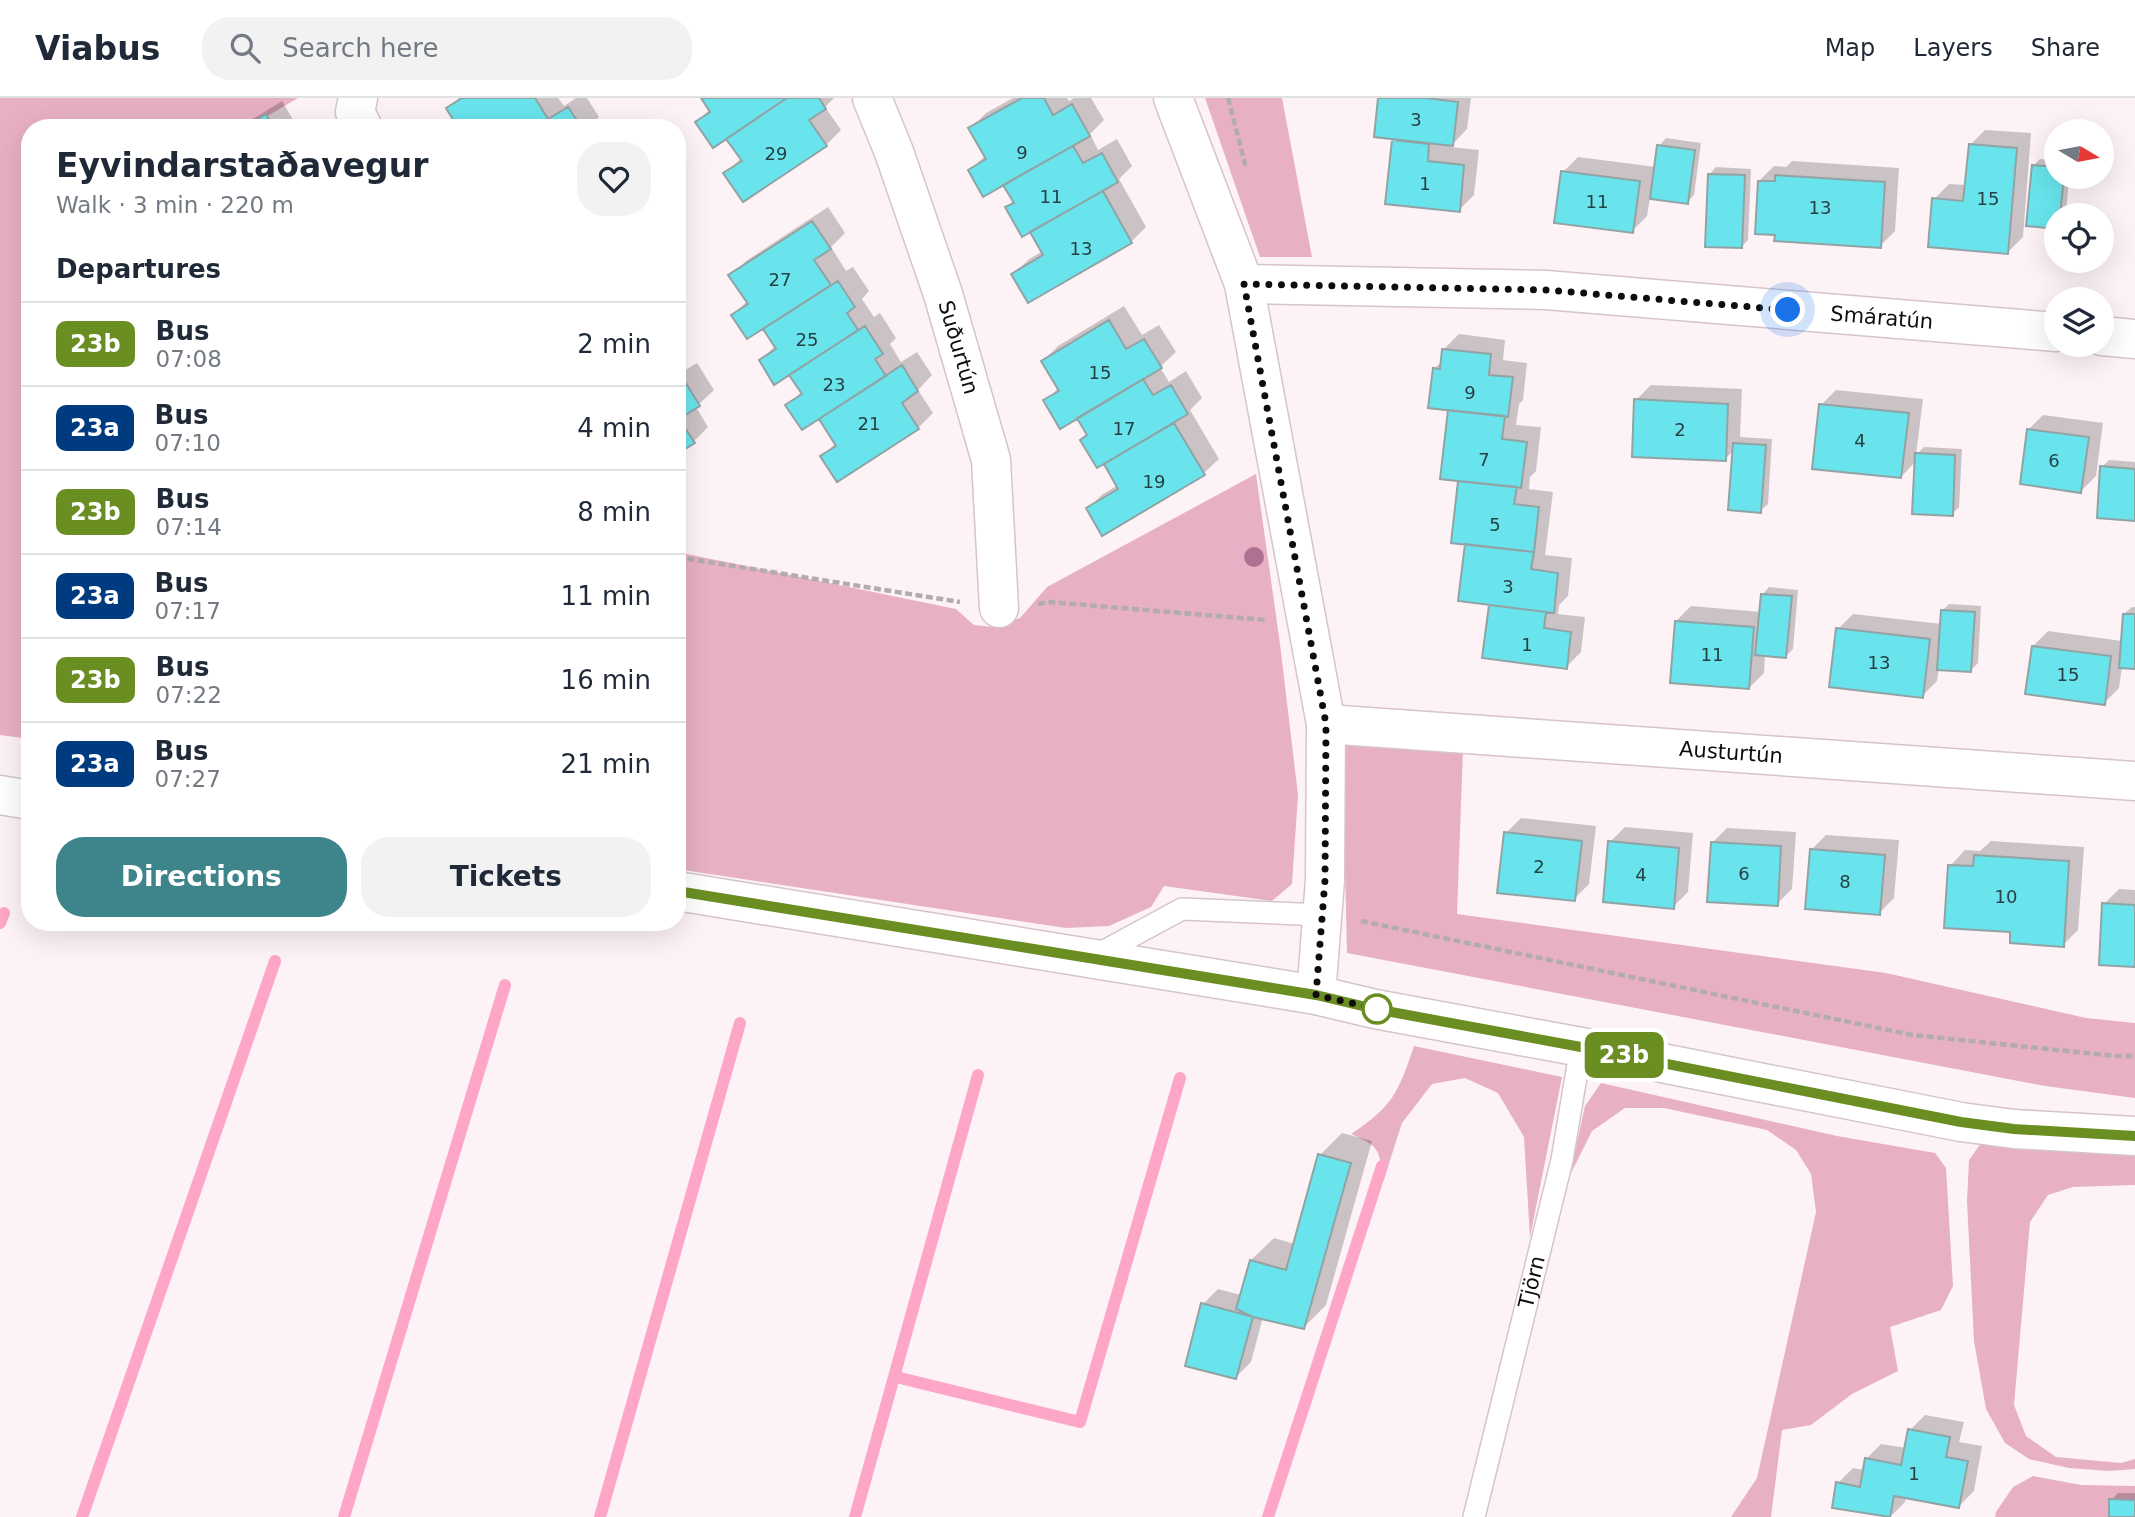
<!DOCTYPE html>
<html lang="en">
<head>
<meta charset="utf-8">
<style>
	body { margin:0; font-family:"DejaVu Sans",sans-serif; background:#f2f2f3; color:#1f2937; height:100vh; display:flex; flex-direction:column; font-size:26px; white-space:nowrap }
	* { box-sizing:border-box; margin:0 }
	p { font-size:23px; color:#747a83 }
	.icon { flex:none; width:38px; height:38px; fill:none; stroke:currentColor; stroke-width:2; stroke-linecap:round; stroke-linejoin:round }
	.map { position:relative; flex:1; overflow:hidden }
	.drawer { position:absolute; left:21px; top:21px; width:665px; height:812px; display:flex; flex-direction:column; background:#fff; border-radius:28px; box-shadow:0 7px 28px #0002 }
	.drawer>* { flex:none }
	.badge { padding:0 14px; border-radius:10px; font-size:24px; line-height:46px }
	.needle { width:46px; rotate:100deg }
	.controls { position:absolute; left:2044px; top:21px; display:grid; gap:14px }
	.controls a { display:grid; place-items:center; width:70px; height:70px; border-radius:50%; background:#fff; box-shadow:0 7px 28px #0002; font-size:35px }
	.you { position:absolute; width:35px; height:35px; margin:-18px; border:5px solid #fff; border-radius:50%; background:#1a73e8; box-shadow:0 0 0 10px #1a73e833 }
	.map>.badge { position:absolute; translate:-50% -50%; box-shadow:0 0 0 4px #fff }
	h2 { padding:0 35px; font-size:26px; line-height:63px }
	.round { display:grid; place-items:center; flex:none; width:74px; height:74px; border-radius:28px; background:#f2f2f3 }
	.head { display:flex; align-items:center; justify-content:space-between; height:119px; padding:0 35px }
	h1 { font-size:33px; font-weight:800; line-height:52px }
	.action { display:flex; gap:14px; margin-top:auto; padding:14px 35px }
	.action a { flex:1; height:80px; border-radius:28px; background:#3d858a; color:#fff; font-size:28px; font-weight:800; line-height:80px; text-align:center }
	.action a+a { background:#f2f2f3; color:#1f2937 }
	ul { padding:0; list-style:none }
	li { display:flex; align-items:center; gap:21px; height:84px; padding:0 35px; border-top:2px solid #e0e1e3 }
	li div { flex:1 }
	li b { display:block; font-size:26px }
	li em { font-style:normal }
	li .badge { min-width:77px; font-weight:700; text-align:center }
	header { display:flex; align-items:center; gap:42px; box-sizing:border-box; height:98px; padding:0 35px; background:#fff; border-bottom:2px solid #e0e1e3 }
	header strong { font-size:33px }
	nav { display:flex; gap:38px; margin-inline-start:auto; font-size:24px }
	.search { width:490px; height:63px; background:#f2f2f3; display:flex; align-items:center; gap:18px; box-sizing:border-box; padding:0 24px; border-radius:28px; color:#747a83; font-size:26px }
	.map>svg:first-child { display:block }
	.green { fill:#e8b0c4 }
	.shadow { fill:#0003 }
	.lines { fill:none; stroke-linecap:round; stroke-linejoin:round }
	.stream { stroke:#fda6c7; stroke-width:12 }
	.building { fill:#69e4ec; stroke:#91a3a4; stroke-width:2 }
	.lane-casing { stroke:#d6c4ca; stroke-width:24 }
	.street-casing { stroke:#d6c4ca; stroke-width:41 }
	.secondary-casing { stroke:#d6c4ca; stroke-width:41 }
	.path { stroke:#b3abad; stroke-width:4.5; stroke-dasharray:7 3.5; stroke-linecap:butt }
	.lane { stroke:#fff; stroke-width:21 }
	.street { stroke:#fff; stroke-width:38 }
	.secondary { stroke:#fff; stroke-width:38 }
	.tree { fill:#ae7191 }
	.line-casing { stroke:#fff; stroke-width:16 }
	.line { stroke:#6b8e23; stroke-width:10 }
	.walk { stroke:#100b0d; stroke-width:7; stroke-dasharray:0 12.6 }
	.stop-dot { fill:#fff; stroke:#6b8e23; stroke-width:3.5 }
	.labels { text-anchor:middle; stroke-width:5; stroke-linejoin:round; paint-order:stroke }
	.number-label { font-size:18px; fill:#264145 }
	.street-label { font-size:21px; fill:#100b0d; stroke:#fff }
</style>
</head>
<body>
<header>
<strong>Viabus</strong>
<div class="search"><svg class="icon" aria-label="search" viewBox="0 0 24 24"><circle cx="10" cy="10" r="6"/><path d="M15 15l6 6"/></svg>Search here</div>
<nav><a>Map</a><a>Layers</a><a>Share</a></nav>
</header>
<div class="map">
<svg width="2135" height="1419" viewBox="0 0 2135 1419">
	<rect width="100%" height="100%" fill="#fdf3f6"/>
	<path class="green" d="M 0,0 L 298,0 L 247,30 L 30,30 L 30,641 L 0,637 Z
		M 1205,0 L 1282,0 L 1312,159 L 1260,159 Z
		M 1256,376 L 1280,546 L 1298,697 L 1292,786 L 1272,803 L 1164,788 L 1151,809 L 1109,828 L 1066,830 L 677,771 L 677,454 L 956,511 L 974,527 L 994,529 L 1020,520 L 1047,489 Z
		M 1342,642 L 1463,651 L 1457,816 L 1886,875 L 2086,920 L 2135,925 L 2135,1000 L 2045,988 L 1347,855 Z
		M 1414,948 L 1562,979 L 1530,1139 L 1524,1039 L 1498,995 L 1465,980 L 1432,986 L 1402,1025 L 1384,1081 C 1378,1050 1380,1049 1351,1036 C 1393,1008 1398,995 1414,948 Z
		M 1601,985 L 1837,1038 L 1935,1055 L 1946,1070 L 1953,1188 L 1941,1212 L 1890,1229 L 1898,1273 L 1852,1296 L 1811,1327 L 1782,1332 L 1771,1419 L 1731,1419 L 1757,1380 L 1816,1114 L 1811,1076 L 1796,1052 L 1767,1032 L 1664,1010 L 1625,1010 L 1592,1033 L 1570,1077 L 1585,1008 Z
		M 1984,1041 L 2135,1056 L 2135,1087 L 2073,1089 L 2048,1097 L 2030,1124 L 2014,1307 L 2026,1338 L 2056,1359 L 2121,1365 L 2135,1361 L 2135,1371 L 2109,1373 L 2069,1370 L 2029,1361 L 2005,1345 L 1986,1311 L 1974,1243 L 1967,1103 L 1969,1062 Z
		M 2033,1378 L 2081,1387 L 2135,1388 L 2135,1419 L 1995,1419 L 1996,1414 L 2013,1389 Z"/>
	<path class="shadow" d="M 459,0 L 558,0 L 564,8 L 576,0 L 587,0 L 599,19 L 588,30 L 460,30 L 448,11 Z
		M 703,0 L 834,0 L 825,9 L 841,32 L 826,47 L 726,75 L 741,60 L 726,38 L 697,24 L 710,11 Z
		M 1013,0 L 1067,0 L 1069,3 L 1074,0 L 1091,0 L 1104,22 L 1090,36 L 1098,52 L 1117,41 L 1132,68 L 1119,81 L 1146,129 L 1131,144 L 1014,176 L 1029,161 L 1043,153 L 1031,132 L 1007,109 L 1014,102 L 1004,85 L 970,72 L 986,57 L 971,30 L 986,15 Z
		M 1380,0 L 1471,0 L 1467,31 L 1450,49 L 1479,52 L 1474,97 L 1459,112 L 1387,104 L 1394,40 Z
		M 282,3 L 298,30 L 238,30 Z
		M 317,21 L 323,30 L 303,30 Z
		M 1985,32 L 2031,35 L 2023,139 L 2008,154 L 1934,101 L 1949,86 L 1967,87 L 1970,47 Z
		M 1666,40 L 1701,45 L 1694,97 L 1687,104 L 1650,99 L 1647,118 L 1632,133 L 1563,74 L 1578,59 L 1656,69 L 1659,48 Z
		M 2040,61 L 2056,62 L 2056,79 L 2069,79 L 2066,117 L 2056,117 L 2056,129 L 2028,126 L 2033,68 Z
		M 1792,63 L 1899,70 L 1895,133 L 1880,148 L 1776,135 L 1759,83 L 1774,68 L 1786,69 Z
		M 1716,69 L 1751,71 L 1748,142 L 1741,149 L 1709,77 Z
		M 828,109 L 845,135 L 831,149 L 846,173 L 853,169 L 869,193 L 862,201 L 874,219 L 880,215 L 896,240 L 890,246 L 901,264 L 917,254 L 932,277 L 918,292 L 933,315 L 918,330 L 822,358 L 836,345 L 820,319 L 788,308 L 802,293 L 790,275 L 761,262 L 776,247 L 764,228 L 733,217 L 747,203 L 731,178 L 746,163 Z
		M 1124,208 L 1142,237 L 1159,227 L 1176,254 L 1160,269 L 1169,284 L 1186,273 L 1202,300 L 1190,312 L 1219,361 L 1204,375 L 1103,436 L 1088,410 L 1103,396 L 1118,387 L 1104,364 L 1082,342 L 1088,335 L 1078,318 L 1046,303 L 1059,289 L 1043,263 L 1058,248 Z
		M 677,233 L 684,244 L 677,251 Z
		M 1459,236 L 1505,242 L 1503,262 L 1527,265 L 1523,302 L 1519,306 L 1516,327 L 1541,329 L 1536,373 L 1530,379 L 1529,391 L 1553,394 L 1545,457 L 1572,460 L 1568,498 L 1559,507 L 1558,516 L 1585,519 L 1581,554 L 1566,569 L 1484,559 L 1491,506 L 1467,445 L 1450,310 L 1434,271 L 1443,262 L 1444,251 Z
		M 697,265 L 714,292 L 696,309 L 708,329 L 693,344 L 677,354 L 677,277 Z
		M 1651,287 L 1742,291 L 1740,339 L 1772,341 L 1768,406 L 1760,413 L 1734,352 L 1725,361 L 1636,302 Z
		M 1836,292 L 1923,301 L 1916,357 L 1924,349 L 1962,351 L 1959,409 L 1952,416 L 1917,362 L 1901,379 L 1821,307 Z
		M 2043,317 L 2103,325 L 2096,378 L 2081,393 L 2028,332 Z
		M 2109,362 L 2135,364 L 2135,421 L 2102,369 Z
		M 1769,489 L 1798,492 L 1793,551 L 1786,558 L 1765,556 L 1764,575 L 1749,590 L 1676,523 L 1691,508 L 1761,514 L 1762,497 Z
		M 1949,506 L 1981,508 L 1978,565 L 1971,572 L 1939,570 L 1937,583 L 1922,598 L 1838,531 L 1853,516 L 1942,526 L 1942,513 Z
		M 2132,509 L 2135,509 L 2135,570 L 2122,569 L 2119,590 L 2104,605 L 2033,548 L 2048,533 L 2122,543 L 2124,516 Z
		M 1521,720 L 1596,728 L 1589,786 L 1574,801 L 1506,735 Z
		M 1625,729 L 1693,735 L 1688,794 L 1673,809 L 1610,744 Z
		M 1727,730 L 1796,734 L 1792,791 L 1777,806 L 1712,745 Z
		M 1826,737 L 1899,742 L 1894,800 L 1879,815 L 1811,752 Z
		M 1991,743 L 2084,749 L 2078,832 L 2063,847 L 2012,832 L 1950,768 L 1965,752 L 1980,753 Z
		M 2119,791 L 2135,792 L 2135,867 L 2104,806 Z
		M 1342,1035 L 1372,1043 L 1326,1207 L 1304,1229 L 1263,1219 L 1251,1264 L 1236,1279 L 1203,1206 L 1218,1191 L 1241,1197 L 1251,1162 L 1274,1140 L 1295,1146 L 1320,1057 Z
		M 1925,1317 L 1964,1324 L 1959,1344 L 1982,1348 L 1974,1393 L 1959,1408 L 1906,1399 L 1905,1404 L 1890,1419 L 1838,1385 L 1853,1370 L 1864,1372 L 1866,1361 L 1881,1346 L 1906,1350 L 1910,1332 Z
		M 2118,1395 L 2135,1395 L 2135,1419 L 2111,1419 L 2111,1402 Z"/>
	<g class="lines">
		<path class="stream" d="M 0,825 L 4,815
			M 896,1279 L 1080,1324 L 1180,980
			M 82,1419 L 275,863
			M 344,1419 L 505,887
			M 600,1419 L 740,925
			M 855,1419 L 978,977
			M 1268,1419 L 1382,1068"/>
	</g>
	<path class="building" d="M 462,0 L 535,0 L 548,21 L 535,30 L 458,30 L 446,10 Z
		M 701,0 L 787,0 L 713,50 L 695,24 L 710,14 Z
		M 787,0 L 819,0 L 826,11 L 809,22 L 827,48 L 743,104 L 723,75 L 742,63 L 726,41 Z
		M 1022,0 L 1044,0 L 1053,17 L 1072,6 L 1090,38 L 983,99 L 968,72 L 986,61 L 968,30 Z
		M 1378,0 L 1426,0 L 1458,4 L 1453,48 L 1374,39 Z
		M 568,9 L 582,30 L 535,30 L 548,21 Z
		M 266,16 L 274,30 L 244,30 Z
		M 1392,42 L 1429,46 L 1428,63 L 1464,67 L 1460,114 L 1385,106 Z
		M 1969,46 L 2017,50 L 2008,156 L 1928,149 L 1932,100 L 1963,103 Z
		M 1657,47 L 1695,52 L 1688,106 L 1650,101 Z
		M 1073,48 L 1083,65 L 1102,55 L 1118,84 L 1022,139 L 1005,109 L 1014,105 L 1003,87 Z
		M 2032,67 L 2056,69 L 2056,79 L 2064,79 L 2060,117 L 2056,117 L 2056,131 L 2026,128 Z
		M 1561,73 L 1640,83 L 1633,135 L 1554,125 Z
		M 1708,76 L 1745,77 L 1742,150 L 1705,149 Z
		M 1775,77 L 1885,84 L 1881,150 L 1774,143 L 1775,137 L 1755,136 L 1758,83 L 1775,83 Z
		M 1103,93 L 1132,145 L 1028,205 L 1011,176 L 1043,157 L 1030,134 Z
		M 812,123 L 831,151 L 814,162 L 831,187 L 747,241 L 731,217 L 748,206 L 728,177 Z
		M 838,183 L 855,209 L 847,215 L 858,232 L 774,287 L 759,262 L 776,251 L 763,231 Z
		M 1109,222 L 1126,251 L 1144,241 L 1162,270 L 1060,331 L 1043,302 L 1059,293 L 1041,263 Z
		M 865,228 L 883,256 L 875,261 L 886,278 L 802,332 L 785,307 L 802,296 L 789,277 Z
		M 1442,251 L 1491,256 L 1489,277 L 1513,279 L 1508,319 L 1428,310 L 1433,270 L 1440,271 Z
		M 902,267 L 918,293 L 902,305 L 919,331 L 837,384 L 820,358 L 836,348 L 819,321 Z
		M 682,279 L 700,308 L 679,321 L 695,345 L 677,356 L 677,282 Z
		M 1143,281 L 1153,297 L 1171,287 L 1188,316 L 1097,370 L 1080,342 L 1087,337 L 1077,320 Z
		M 1634,301 L 1728,306 L 1726,363 L 1632,359 Z
		M 1819,306 L 1909,315 L 1901,380 L 1812,371 Z
		M 1448,312 L 1505,318 L 1502,341 L 1527,344 L 1521,390 L 1440,381 Z
		M 1174,325 L 1205,377 L 1102,438 L 1086,410 L 1118,391 L 1104,366 Z
		M 2027,331 L 2089,339 L 2081,395 L 2020,386 Z
		M 1733,345 L 1766,347 L 1761,415 L 1728,412 Z
		M 1915,355 L 1955,357 L 1953,418 L 1912,416 Z
		M 2100,368 L 2135,371 L 2135,423 L 2097,420 Z
		M 1458,383 L 1517,389 L 1514,406 L 1539,409 L 1534,454 L 1451,445 Z
		M 1465,446 L 1534,454 L 1531,471 L 1558,475 L 1554,515 L 1458,503 Z
		M 1761,496 L 1792,498 L 1786,560 L 1755,557 Z
		M 1489,507 L 1546,514 L 1544,530 L 1571,534 L 1567,571 L 1482,560 Z
		M 1941,512 L 1975,514 L 1971,574 L 1937,572 Z
		M 2123,516 L 2135,516 L 2135,571 L 2119,570 Z
		M 1675,523 L 1754,529 L 1749,591 L 1670,585 Z
		M 1836,530 L 1930,541 L 1923,600 L 1829,589 Z
		M 2032,548 L 2111,558 L 2105,607 L 2025,596 Z
		M 1504,734 L 1582,743 L 1575,803 L 1497,795 Z
		M 1608,743 L 1679,750 L 1674,811 L 1603,804 Z
		M 1711,744 L 1781,748 L 1778,808 L 1707,804 Z
		M 1810,751 L 1885,757 L 1880,817 L 1805,811 Z
		M 1974,757 L 2069,763 L 2064,849 L 2010,845 L 2010,834 L 1944,830 L 1948,767 L 1973,768 Z
		M 2102,805 L 2135,807 L 2135,869 L 2099,867 Z
		M 1318,1056 L 1351,1065 L 1304,1231 L 1253,1219 L 1236,1211 L 1250,1162 L 1286,1172 Z
		M 1201,1205 L 1253,1219 L 1236,1281 L 1185,1268 Z
		M 1908,1331 L 1950,1339 L 1946,1359 L 1968,1363 L 1959,1410 L 1894,1398 L 1890,1419 L 1832,1410 L 1836,1384 L 1860,1389 L 1865,1360 L 1901,1367 Z
		M 2109,1401 L 2135,1402 L 2135,1419 L 2109,1419 Z"/>
	<g class="lines">
		<g class="lane-casing">
			<g id="lane">
				<path d="M 1095,858 L 1182,811 L 1322,817"/>
				<path id="s1" d="M 1474,1419 L 1562,1062 L 1581,949"/>
			</g>
		</g>
		<g class="street-casing">
			<g id="street">
				<path d="M 358,0 L 355,14 L 363,30"/>
				<path id="s2" d="M 872,0 L 894,54 L 943,196 L 991,362 L 999,510"/>
				<path d="M 1173,0 L 1244,186 L 1326,626 L 1325,782 L 1316,897"/>
				<path id="s3" d="M 1244,186 L 1546,192 L 2056,234"/>
				<path d="M 2102,238 L 2135,241"/>
				<path id="s4" d="M 1326,626 L 2135,683"/>
			</g>
		</g>
		<g class="secondary-casing">
			<path id="secondary" d="M 0,697 L 30,702
				M 677,793 L 1316,897 L 1375,911 L 1581,949 L 1961,1024 L 2014,1031 L 2135,1038"/>
		</g>
		<path class="path" d="M 1228,0 L 1246,70
			M 677,459 L 960,504
			M 1038,506 L 1049,504 L 1266,522
			M 1361,823 L 1912,937 L 2116,958 L 2135,958"/>
		<use href="#lane" class="lane"/>
		<use href="#street" class="street"/>
		<use href="#secondary" class="secondary"/>
	</g>
	<circle class="tree" cx="1254" cy="459" r="10"/>
	<g class="lines">
		<g class="line-casing">
			<path id="line" d="M 677,793 L 1316,897 L 1375,911 L 1581,949 L 1961,1024 L 2014,1031 L 2135,1038"/>
		</g>
		<use href="#line" class="line"/>
		<path class="walk" d="M 1377,911 L 1316,897 L 1325,782 L 1326,626 L 1244,186 L 1546,192 L 1788,212"/>
	</g>
	<circle class="stop-dot" cx="1377" cy="911" r="14"/>
	<g class="labels">
		<g class="number-label">
			<text x="1416" y="28">3</text>
			<text x="1022" y="61">9</text>
			<text x="776" y="62">29</text>
			<text x="1425" y="92">1</text>
			<text x="1051" y="105">11</text>
			<text x="1988" y="107">15</text>
			<text x="1597" y="110">11</text>
			<text x="1820" y="116">13</text>
			<text x="1081" y="157">13</text>
			<text x="780" y="188">27</text>
			<text x="807" y="248">25</text>
			<text x="1100" y="281">15</text>
			<text x="834" y="293">23</text>
			<text x="1470" y="301">9</text>
			<text x="869" y="332">21</text>
			<text x="1124" y="337">17</text>
			<text x="1680" y="338">2</text>
			<text x="1860" y="349">4</text>
			<text x="1484" y="368">7</text>
			<text x="2054" y="369">6</text>
			<text x="1154" y="390">19</text>
			<text x="1495" y="433">5</text>
			<text x="1508" y="495">3</text>
			<text x="1527" y="553">1</text>
			<text x="1712" y="563">11</text>
			<text x="1879" y="571">13</text>
			<text x="2068" y="583">15</text>
			<text x="1539" y="775">2</text>
			<text x="1744" y="782">6</text>
			<text x="1641" y="783">4</text>
			<text x="1845" y="790">8</text>
			<text x="2006" y="805">10</text>
			<text x="1914" y="1382">1</text>
		</g>
		<g class="street-label">
			<text dy="7" stroke="none"><textPath href="#s3" startOffset="639">Smáratún</textPath></text>
			<text dy="7" stroke="none"><textPath href="#s2" startOffset="264">Suðurtún</textPath></text>
			<text dy="7" stroke="none"><textPath href="#s4" startOffset="406">Austurtún</textPath></text>
			<text dy="7" stroke="none"><textPath href="#s1" startOffset="242">Tjörn</textPath></text>
		</g>
	</g>
</svg>
<div class="controls">
<a><svg class="needle" viewBox="-14 -14 28 28"><path d="M0-13l5 13h-10z" fill="#e53935"/><path d="M0 13l5-13h-10z" fill="#747a83"/></svg></a>
<a><svg class="icon" aria-label="locate" viewBox="0 0 24 24"><circle cx="12" cy="12" r="6"/><path d="M12 2v4M12 18v4M2 12h4M18 12h4"/></svg></a>
<a><svg class="icon" aria-label="layers" viewBox="0 0 24 24"><path d="M12 4l9 5-9 5-9-5zM3 14l9 5 9-5"/></svg></a>
</div>
<div class="you" style="left:1788px;top:212px"></div>
<b class="badge" style="left:1624px;top:957px;background:#6b8e23;color:#fff">23b</b>
<section class="drawer">
<div class="head"><div><h1>Eyvindarstaðavegur</h1><p>Walk · 3 min · 220 m</p></div><a class="round"><svg class="icon" aria-label="heart" viewBox="0 0 24 24"><path d="M12 20l-8-8c-3-5 5-10 8-4 3-6 11-1 8 4z"/></svg></a></div>
<h2>Departures</h2>
<ul>
<li><span class="badge" style="background:#6b8e23;color:#fff">23b</span><div><b>Bus</b><p>07:08</p></div><em>2 min</em></li>
<li><span class="badge" style="background:#003b80;color:#fff">23a</span><div><b>Bus</b><p>07:10</p></div><em>4 min</em></li>
<li><span class="badge" style="background:#6b8e23;color:#fff">23b</span><div><b>Bus</b><p>07:14</p></div><em>8 min</em></li>
<li><span class="badge" style="background:#003b80;color:#fff">23a</span><div><b>Bus</b><p>07:17</p></div><em>11 min</em></li>
<li><span class="badge" style="background:#6b8e23;color:#fff">23b</span><div><b>Bus</b><p>07:22</p></div><em>16 min</em></li>
<li><span class="badge" style="background:#003b80;color:#fff">23a</span><div><b>Bus</b><p>07:27</p></div><em>21 min</em></li>
</ul>
<div class="action"><a>Directions</a><a>Tickets</a></div>
</section>
</div>
</body>
</html>
